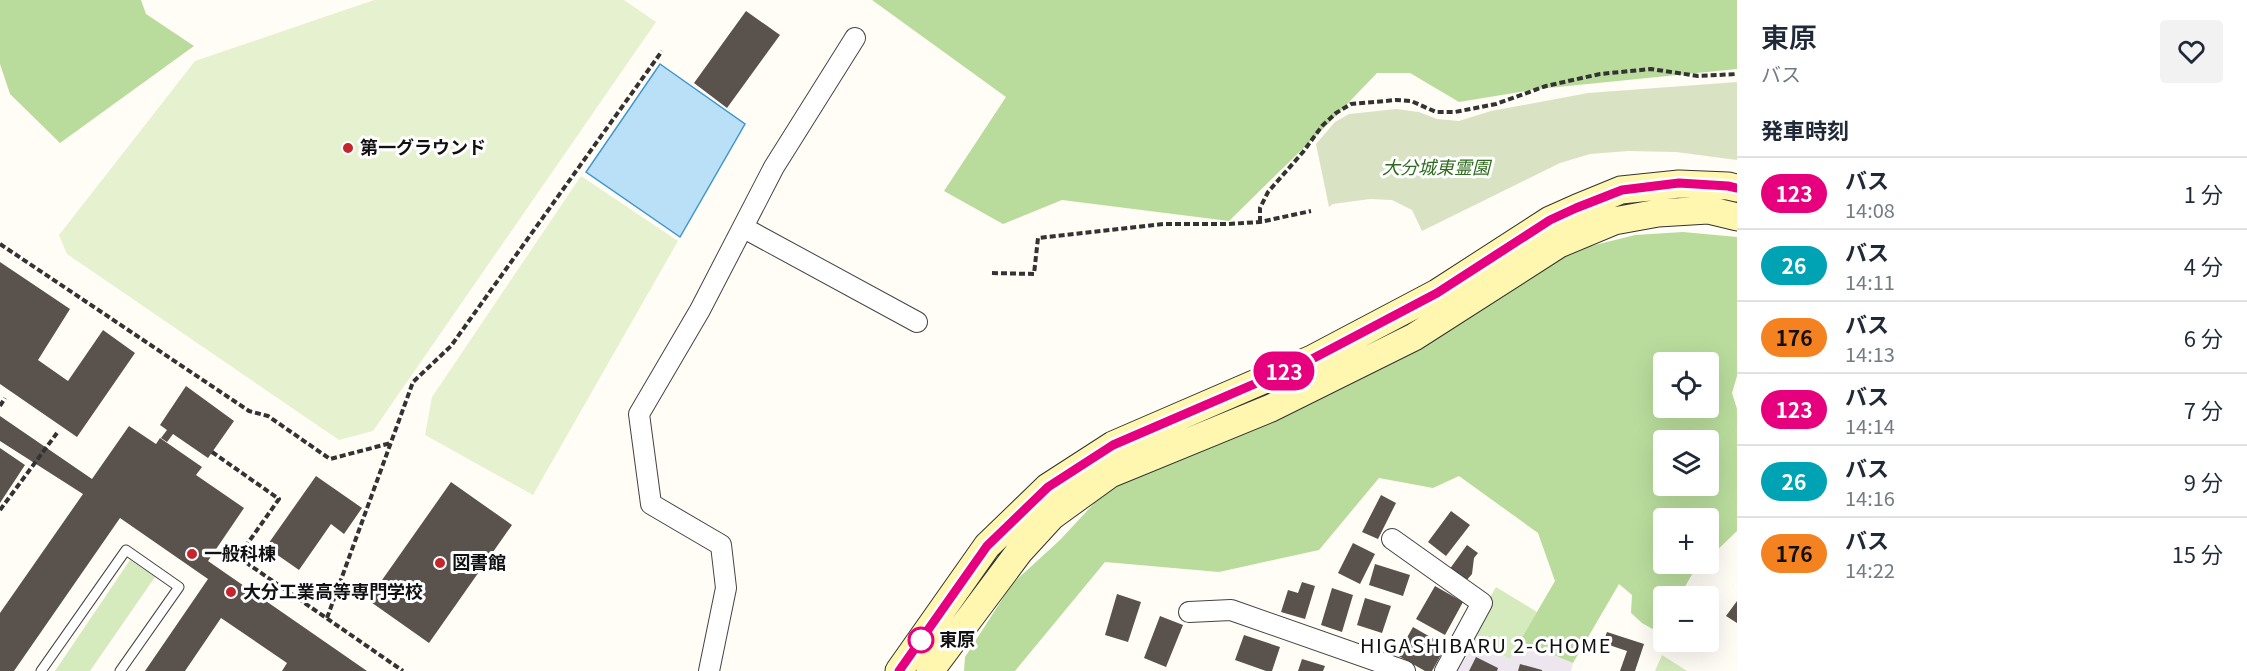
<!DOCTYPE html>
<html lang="ja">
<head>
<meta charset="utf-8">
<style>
	body { margin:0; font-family:Georgia,"Noto Sans JP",serif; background:#f2f2f3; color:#1f2937; height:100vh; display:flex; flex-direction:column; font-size:22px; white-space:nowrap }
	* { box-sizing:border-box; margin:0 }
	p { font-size:20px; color:#747a83 }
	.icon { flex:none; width:33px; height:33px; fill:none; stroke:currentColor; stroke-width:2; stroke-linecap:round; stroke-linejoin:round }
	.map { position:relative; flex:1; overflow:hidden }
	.drawer { display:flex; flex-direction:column; background:#fff; width:510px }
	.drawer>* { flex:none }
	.badge { padding:0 12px; border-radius:20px; font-size:21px; line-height:39px }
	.buttons { position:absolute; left:1653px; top:352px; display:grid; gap:12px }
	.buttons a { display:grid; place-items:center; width:66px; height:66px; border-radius:6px; background:#fff; box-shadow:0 6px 24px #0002; font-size:30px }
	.map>.badge { position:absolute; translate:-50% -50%; box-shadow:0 0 0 3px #fff }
	h2 { padding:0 24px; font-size:22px; line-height:54px }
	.round { display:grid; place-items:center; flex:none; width:63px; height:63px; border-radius:6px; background:#f2f2f3 }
	.overview { display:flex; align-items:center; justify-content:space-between; height:102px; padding:0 24px }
	h1 { font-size:28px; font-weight:600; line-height:45px }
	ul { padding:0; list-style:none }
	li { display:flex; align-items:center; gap:18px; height:72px; padding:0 24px; border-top:2px solid #e0e1e3 }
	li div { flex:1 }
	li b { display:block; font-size:22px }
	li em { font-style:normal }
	li .badge { min-width:66px; font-weight:700; text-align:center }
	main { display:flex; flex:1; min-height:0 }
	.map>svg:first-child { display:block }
	.industrial { fill:#eee6ef }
	.green { fill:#d5ebbd }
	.forest { fill:#b9dc9c; fill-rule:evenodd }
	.cemetery { fill:#d9e3c4 }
	.pitch { fill:#e6f2cf }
	.water { fill:#b9e0f7; stroke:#3f96cf; stroke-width:1.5 }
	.building { fill:#5a524d }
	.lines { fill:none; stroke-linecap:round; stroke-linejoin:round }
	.lane-casing { stroke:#444; stroke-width:11 }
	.street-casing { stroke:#444; stroke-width:22 }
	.secondary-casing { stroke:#333; stroke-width:29 }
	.path { stroke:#333; stroke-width:4; stroke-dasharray:6 3; stroke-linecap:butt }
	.lane { stroke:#fff; stroke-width:9 }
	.street { stroke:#fff; stroke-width:20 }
	.secondary { stroke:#fff6b0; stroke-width:27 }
	.line-casing { stroke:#fff; stroke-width:14 }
	.line { stroke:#e6007e; stroke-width:9 }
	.poi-dot { fill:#c4262e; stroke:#fff; stroke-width:2 }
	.stop-dot { fill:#fff; stroke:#e6007e; stroke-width:3 }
	.labels { text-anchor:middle; stroke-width:6; stroke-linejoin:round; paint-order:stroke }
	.poi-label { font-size:18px; font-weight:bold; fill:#111; stroke:#fff; text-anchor:start }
	.park-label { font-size:18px; font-style:italic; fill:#2f6b1f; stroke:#fff }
	.stop-label { font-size:18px; font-weight:bold; fill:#111; stroke:#fff; text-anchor:start }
	.neighbourhood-label { font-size:20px; letter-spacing:1.5px; fill:#111; stroke:#fff }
</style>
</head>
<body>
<main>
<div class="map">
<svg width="1737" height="671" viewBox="0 0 1737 671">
	<rect width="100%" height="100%" fill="#fffdf5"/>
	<path class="industrial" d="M 1467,637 L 1510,659 L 1520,641 L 1573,663 L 1571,671 L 1450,671 Z"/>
	<path class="green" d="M 130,560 L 155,577 L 90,671 L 55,671 Z
		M 1496,587 L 1537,612 L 1510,659 L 1467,637 Z
		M 1662,655 L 1687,671 L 1655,671 Z"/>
	<path class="forest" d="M 0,0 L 141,0 L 146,14 L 194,46 L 60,143 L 10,94 L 0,64 Z
		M 872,0 L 1737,0 L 1737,69 L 1538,89 L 1459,102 L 1410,73 L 1377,73 L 1328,124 L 1229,221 L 1062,200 L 1003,224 L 944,191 L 1006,97 Z
		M 1683,232 L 1737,237 L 1737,376 L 1732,393 L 1737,409 L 1737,531 L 1709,558 L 1708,519 L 1664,519 L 1664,564 L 1702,564 L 1694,571 L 1679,597 L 1664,597 L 1663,623 L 1658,632 L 1642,623 L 1631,613 L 1632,595 L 1619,584 L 1573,663 L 1520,641 L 1555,581 L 1538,533 L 1459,476 L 1433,488 L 1379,478 L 1319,550 L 1219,572 L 1105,562 L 1015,671 L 964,671 L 965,657 L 1012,584 L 1060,540 L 1124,471 L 1571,251 L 1635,235 ZM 1664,363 L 1708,363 L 1708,408 L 1664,408 ZM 1664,441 L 1708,441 L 1708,486 L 1664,486 Z"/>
	<path class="cemetery" d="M 1737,82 L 1737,160 L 1676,152 L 1628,151 L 1590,154 L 1560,163 L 1422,231 L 1412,210 L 1392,200 L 1370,199 L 1333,204 L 1329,207 L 1316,144 L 1335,122 L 1349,114 L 1396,109 L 1419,112 L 1437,119 L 1459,121 L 1491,111 L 1588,93 Z"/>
	<path class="pitch" d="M 374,0 L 624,0 L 656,22 L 373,431 L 339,440 L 67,254 L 59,235 L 195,61 Z
		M 581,176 L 678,241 L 533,495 L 425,435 L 432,397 Z"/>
	<path class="water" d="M 660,64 L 745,124 L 680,237 L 586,172 Z"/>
	<path class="building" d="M 746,11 L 780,35 L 727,108 L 694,83 Z
		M 0,262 L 70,309 L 38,360 L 68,381 L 103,330 L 135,353 L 77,437 L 0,384 Z
		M 186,386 L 234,421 L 208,458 L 173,434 L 167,442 L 161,438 L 167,430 L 160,425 Z
		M 0,416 L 92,479 L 129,426 L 156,444 L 160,438 L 202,467 L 196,475 L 244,508 L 208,561 L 367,671 L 282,671 L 287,663 L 221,618 L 185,671 L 145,671 L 208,579 L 120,518 L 14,671 L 0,671 L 0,613 L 83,494 L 0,441 Z
		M 0,448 L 25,465 L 0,503 Z
		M 316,476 L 362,508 L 344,534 L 331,524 L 299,570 L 266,547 Z
		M 451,482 L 512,525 L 429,643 L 368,600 Z
		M 1381,495 L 1396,503 L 1378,539 L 1362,532 Z
		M 1451,511 L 1470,525 L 1446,556 L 1428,542 Z
		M 1353,543 L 1375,554 L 1360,584 L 1338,573 Z
		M 1467,545 L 1478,553 L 1474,558 L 1472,574 L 1466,581 L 1449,570 Z
		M 1375,564 L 1410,575 L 1403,596 L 1369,585 Z
		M 1302,582 L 1315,586 L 1305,619 L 1281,612 L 1288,590 L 1298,593 Z
		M 1435,586 L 1463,602 L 1445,635 L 1416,619 Z
		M 1332,588 L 1353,595 L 1342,632 L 1321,625 Z
		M 1117,594 L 1141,602 L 1128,642 L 1105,635 Z
		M 1365,598 L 1391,606 L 1382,633 L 1357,625 Z
		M 1737,601 L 1737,623 L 1726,616 Z
		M 1160,616 L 1183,625 L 1166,667 L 1144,658 Z
		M 1413,627 L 1446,646 L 1432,671 L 1425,671 L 1397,655 Z
		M 1607,632 L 1644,644 L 1635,671 L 1620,671 L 1627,651 L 1603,643 Z
		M 1244,635 L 1280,647 L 1272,671 L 1266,671 L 1235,660 Z
		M 1476,657 L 1498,668 L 1497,671 L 1469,671 Z
		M 1302,659 L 1325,666 L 1323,671 L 1298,671 Z
		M 1520,664 L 1542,670 L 1542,671 L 1518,671 Z"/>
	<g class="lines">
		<g class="lane-casing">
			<path id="lane" d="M 41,671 L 126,550 L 179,587 L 120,671"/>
		</g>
		<g class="street-casing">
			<path id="street" d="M 744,228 L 917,322
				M 1392,539 L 1482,603 L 1445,671
				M 1189,612 L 1231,610 L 1405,671
				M 709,671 L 726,588 L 721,545 L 651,504 L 639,414 L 700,310 L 774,167 L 855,38"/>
		</g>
		<g class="secondary-casing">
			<path id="secondary" d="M 899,671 L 987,546 L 1048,487 L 1113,445 L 1312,359 L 1437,293 L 1550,220 L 1577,208 L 1621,190 L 1679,184 L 1728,186 L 1737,188
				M 930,671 L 1019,552 L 1052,516 L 1110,474 L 1271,408 L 1414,337 L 1559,244 L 1614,221 L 1658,213 L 1708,210 L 1737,217"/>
		</g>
		<path class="path" d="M 1260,222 L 1260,208 L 1268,192 L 1303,152 L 1322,126 L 1336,113 L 1351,104 L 1396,100 L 1411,101 L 1436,112 L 1455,112 L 1496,104 L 1546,86 L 1600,74 L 1651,69 L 1698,76 L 1737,74
			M 0,244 L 249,411 L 268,416 L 330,459 L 391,443
			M 992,273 L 1034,274 L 1038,238 L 1164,224 L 1228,224 L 1260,222 L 1311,211
			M 0,406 L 5,398
			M 212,452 L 279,499 L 238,557 L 403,671
			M 0,510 L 57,433
			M 327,618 L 413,382 L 451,346 L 662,51"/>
		<use href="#lane" class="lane"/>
		<use href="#street" class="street"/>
		<use href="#secondary" class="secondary"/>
	</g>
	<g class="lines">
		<g class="line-casing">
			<path id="line" d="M 899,671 L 987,546 L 1048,487 L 1113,445 L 1312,359 L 1437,293 L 1550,220 L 1576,208 L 1622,190 L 1679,183 L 1728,186 L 1737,188"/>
		</g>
		<use href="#line" class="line"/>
	</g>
	<g class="poi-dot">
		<circle cx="348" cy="148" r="6"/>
		<circle cx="192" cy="554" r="6"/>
		<circle cx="440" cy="563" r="6"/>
		<circle cx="231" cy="592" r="6"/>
	</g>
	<circle class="stop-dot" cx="921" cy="640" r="12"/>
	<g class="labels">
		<g class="poi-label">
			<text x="360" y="154">第一グラウンド</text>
			<text x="204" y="560">一般科棟</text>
			<text x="452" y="569">図書館</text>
			<text x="243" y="598">大分工業高等専門学校</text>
		</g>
		<g class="park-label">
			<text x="1436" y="174">大分城東霊園</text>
		</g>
		<g class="stop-label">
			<text x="939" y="646">東原</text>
		</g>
		<g class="neighbourhood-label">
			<text x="1486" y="653">HIGASHIBARU 2-CHOME</text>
		</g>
	</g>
</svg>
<div class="buttons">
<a><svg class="icon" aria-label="locate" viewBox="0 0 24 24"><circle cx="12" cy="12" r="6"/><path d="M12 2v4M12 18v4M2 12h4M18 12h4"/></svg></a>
<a><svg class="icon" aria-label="layers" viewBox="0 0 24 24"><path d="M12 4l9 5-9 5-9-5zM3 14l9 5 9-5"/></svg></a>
<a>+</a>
<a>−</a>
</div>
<b class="badge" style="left:1284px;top:371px;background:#e6007e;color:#fff">123</b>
</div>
<section class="drawer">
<div class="overview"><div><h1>東原</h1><p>バス</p></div><a class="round"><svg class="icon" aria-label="heart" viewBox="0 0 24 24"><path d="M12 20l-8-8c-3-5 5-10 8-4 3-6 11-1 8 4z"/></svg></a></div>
<h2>発車時刻</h2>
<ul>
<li><span class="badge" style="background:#e6007e;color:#fff">123</span><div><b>バス</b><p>14:08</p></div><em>1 分</em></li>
<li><span class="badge" style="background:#00a3b4;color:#fff">26</span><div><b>バス</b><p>14:11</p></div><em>4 分</em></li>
<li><span class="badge" style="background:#f58220;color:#111">176</span><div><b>バス</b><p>14:13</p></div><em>6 分</em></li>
<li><span class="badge" style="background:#e6007e;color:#fff">123</span><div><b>バス</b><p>14:14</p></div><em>7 分</em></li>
<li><span class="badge" style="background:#00a3b4;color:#fff">26</span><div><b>バス</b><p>14:16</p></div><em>9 分</em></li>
<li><span class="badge" style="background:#f58220;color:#111">176</span><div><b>バス</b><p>14:22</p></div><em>15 分</em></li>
</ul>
</section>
</main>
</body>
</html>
